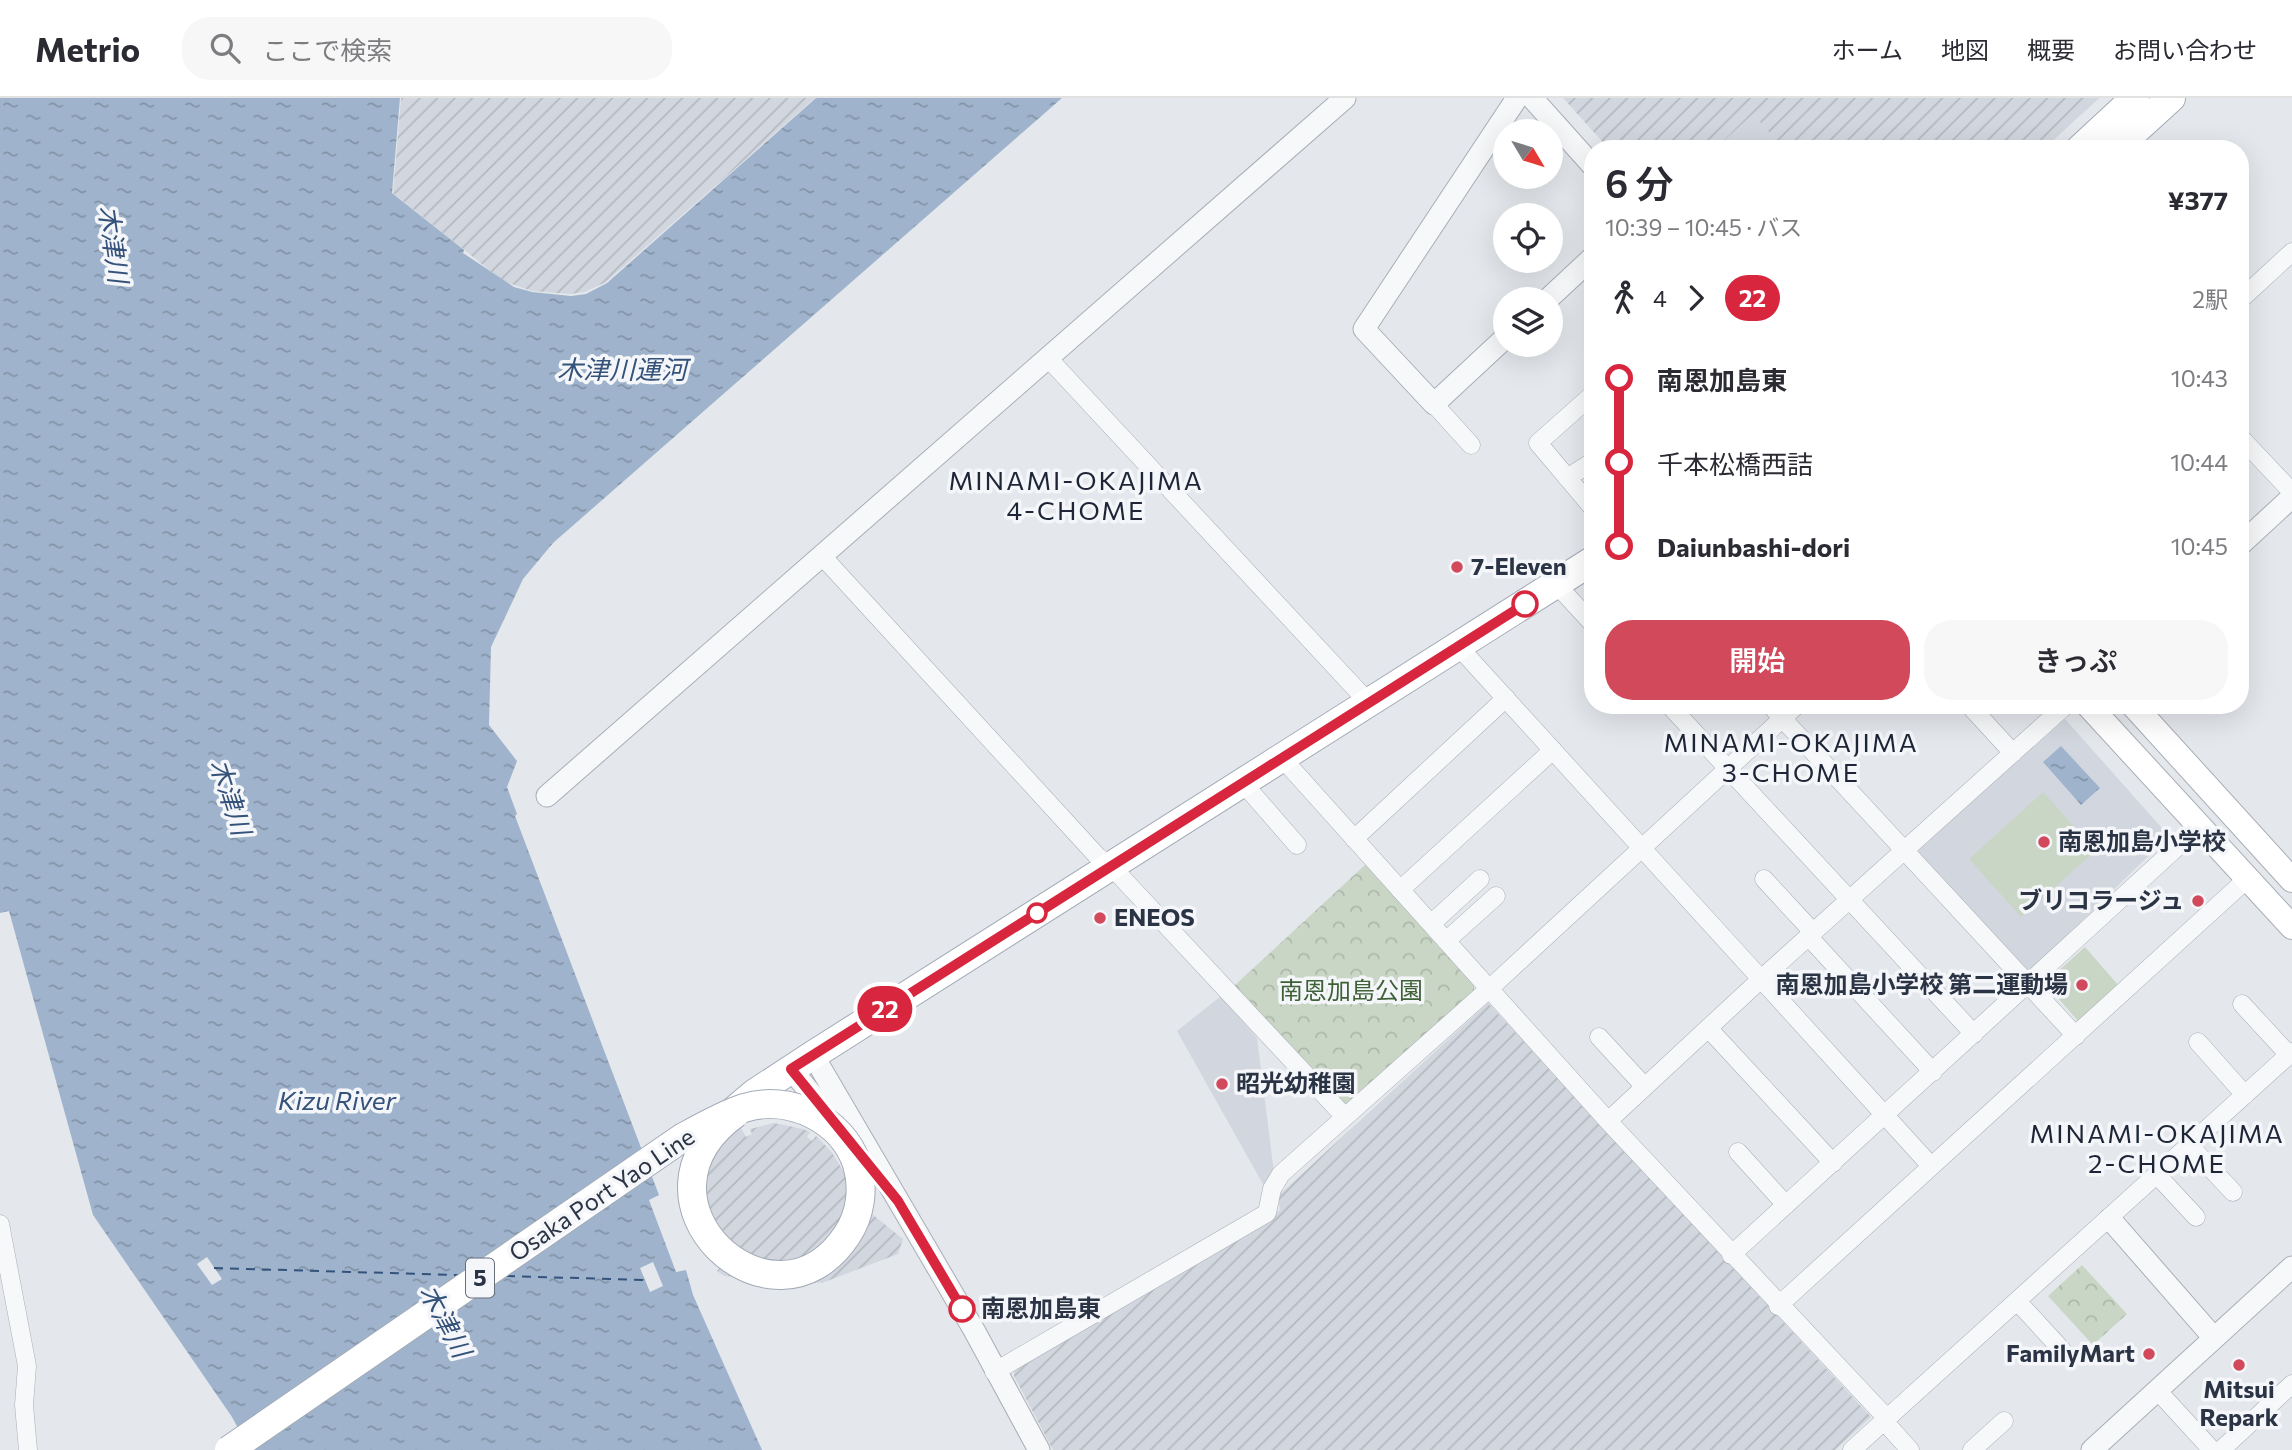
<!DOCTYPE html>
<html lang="ja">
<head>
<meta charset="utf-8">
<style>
	body { margin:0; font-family:Commissioner,"Noto Sans JP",sans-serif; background:#f7f7f7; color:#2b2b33; height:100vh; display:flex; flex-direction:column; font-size:26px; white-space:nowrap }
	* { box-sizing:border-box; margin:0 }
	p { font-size:23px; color:#7c7c81 }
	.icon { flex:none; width:38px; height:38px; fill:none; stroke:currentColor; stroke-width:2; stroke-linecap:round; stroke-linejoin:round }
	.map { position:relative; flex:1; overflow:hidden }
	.sheet { position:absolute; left:1584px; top:42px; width:665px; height:574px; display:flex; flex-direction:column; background:#fff; border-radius:28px; box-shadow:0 7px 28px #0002 }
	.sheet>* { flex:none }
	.badge { padding:0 14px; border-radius:23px; font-size:24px; line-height:46px }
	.needle { width:46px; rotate:128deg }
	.buttons { position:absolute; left:1493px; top:21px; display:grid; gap:14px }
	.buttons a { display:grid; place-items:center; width:70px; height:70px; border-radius:50%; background:#fff; box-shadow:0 7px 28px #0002; font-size:35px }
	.map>.badge { position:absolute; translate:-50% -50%; box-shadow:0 0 0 4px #fff }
	.legs { display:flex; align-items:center; gap:10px; height:77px; padding:0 21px; font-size:23px }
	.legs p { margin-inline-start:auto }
	.headline { display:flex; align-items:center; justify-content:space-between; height:119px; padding:0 21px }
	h1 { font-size:38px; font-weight:600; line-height:52px }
	.button { display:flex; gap:14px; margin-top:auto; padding:14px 21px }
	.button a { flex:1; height:80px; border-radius:28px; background:#d1495b; color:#fff; font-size:28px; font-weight:600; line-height:80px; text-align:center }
	.button a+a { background:#f7f7f7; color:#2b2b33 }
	ul { padding:0 21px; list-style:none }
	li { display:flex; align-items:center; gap:24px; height:84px; font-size:26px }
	li i { display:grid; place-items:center; width:10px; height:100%; margin:0 9px; background:currentColor }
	li i::after { content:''; width:18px; height:18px; margin:-9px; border:5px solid; border-radius:50%; background:#fff }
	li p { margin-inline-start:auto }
	li:first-child i { background:linear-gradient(#0000 50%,currentColor 0) }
	li:last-child i { background:linear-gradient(currentColor 50%,#0000 0) }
	header { display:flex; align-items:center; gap:42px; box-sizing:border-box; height:98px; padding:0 35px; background:#fff; border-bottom:2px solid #e1e1e2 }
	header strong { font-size:33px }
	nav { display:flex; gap:38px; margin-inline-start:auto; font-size:24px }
	.search { width:490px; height:63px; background:#f7f7f7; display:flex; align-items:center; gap:18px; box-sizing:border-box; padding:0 24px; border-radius:28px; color:#7c7c81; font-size:26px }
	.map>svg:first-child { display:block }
	.built { fill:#d2d6de }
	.industrial { fill:url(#industrial-furrows) }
	.green { fill:#c9d6c5 }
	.forest { fill:url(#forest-crowns) }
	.water { fill:url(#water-ripples) }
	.pier { fill:#e4e7ec }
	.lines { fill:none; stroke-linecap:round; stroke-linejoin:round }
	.ferry { stroke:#34527a; stroke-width:2; stroke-dasharray:9 7; stroke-linecap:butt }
	.minor-casing { stroke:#a9aeb7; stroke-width:19 }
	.tertiary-casing { stroke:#a9aeb7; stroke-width:23 }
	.secondary-casing { stroke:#a9aeb7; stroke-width:26 }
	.primary-casing { stroke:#a3abb8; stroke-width:30 }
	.minor { stroke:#f7f8fa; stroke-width:18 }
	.tertiary { stroke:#f7f8fa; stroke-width:21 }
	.secondary { stroke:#fff; stroke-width:24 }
	.primary { stroke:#fff; stroke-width:28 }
	.primary-bridge-casing { stroke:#a3abb8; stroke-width:30; stroke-linecap:butt }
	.primary-bridge { stroke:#fff; stroke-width:28 }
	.line-1-casing { stroke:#fff; stroke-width:16 }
	.line-1 { stroke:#d7263d; stroke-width:10 }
	.poi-dot { fill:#d1495b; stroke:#f4f6f9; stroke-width:2.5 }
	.stop-1-dot { fill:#fff; stroke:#d7263d; stroke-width:3.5 }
	.labels { text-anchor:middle; stroke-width:7; stroke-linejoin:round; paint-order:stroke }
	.shield { fill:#f4f6f9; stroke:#676e7b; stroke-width:2 }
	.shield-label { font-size:23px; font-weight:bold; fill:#2b3445 }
	.poi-label { font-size:24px; font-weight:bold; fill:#2b3445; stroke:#f4f6f9; text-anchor:start }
	.park-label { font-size:24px; fill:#3f6138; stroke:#f4f6f9 }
	.street-label { font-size:24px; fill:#2b3445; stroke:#f4f6f9 }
	.stop-label { font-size:24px; font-weight:bold; fill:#2b3445; stroke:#f4f6f9; text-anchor:start }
	.water-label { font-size:26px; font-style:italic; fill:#34527a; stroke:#f4f6f9 }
	.neighbourhood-label { font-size:26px; letter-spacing:2px; fill:#1d2536; stroke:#f4f6f9 }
</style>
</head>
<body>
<header>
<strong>Metrio</strong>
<div class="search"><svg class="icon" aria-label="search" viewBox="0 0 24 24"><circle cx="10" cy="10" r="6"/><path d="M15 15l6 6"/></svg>ここで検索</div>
<nav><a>ホーム</a><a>地図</a><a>概要</a><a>お問い合わせ</a></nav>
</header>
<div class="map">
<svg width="2292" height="1352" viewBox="0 0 2292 1352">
	<defs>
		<pattern id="industrial-furrows" width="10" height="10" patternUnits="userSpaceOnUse" patternTransform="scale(1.75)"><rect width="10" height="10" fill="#d2d6de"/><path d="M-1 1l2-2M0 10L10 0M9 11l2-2" fill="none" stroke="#b4b8c0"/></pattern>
		<pattern id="forest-crowns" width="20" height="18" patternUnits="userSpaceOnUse" patternTransform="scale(1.75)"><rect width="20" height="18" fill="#c9d6c5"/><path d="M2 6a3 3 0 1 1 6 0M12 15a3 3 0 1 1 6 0" fill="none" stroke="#adb8ab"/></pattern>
		<pattern id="water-ripples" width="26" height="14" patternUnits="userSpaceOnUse" patternTransform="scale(1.75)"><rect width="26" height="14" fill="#9fb4cc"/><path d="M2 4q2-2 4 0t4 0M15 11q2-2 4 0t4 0" fill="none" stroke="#8293a7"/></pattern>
	</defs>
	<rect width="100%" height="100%" fill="#e4e7ec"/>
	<path class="built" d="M 1753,16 L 1784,51 L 1715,51 Z
		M 2065,621 L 2169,738 L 2032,871 L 2025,872 L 1919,756 L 1918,751 Z
		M 1221,898 L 1257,940 L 1274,1075 L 1264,1088 L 1177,933 Z"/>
	<path class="industrial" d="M 401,0 L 815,0 L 606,184 L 585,194 L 570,196 L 532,193 L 503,183 L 393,95 Z
		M 1563,0 L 2099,0 L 2044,51 L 1784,51 L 1753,16 L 1715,51 L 1609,51 Z
		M 1488,905 L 1871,1319 L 1835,1352 L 1053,1352 L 1014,1278 L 1014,1272 L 1280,1112 L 1278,1098 Z
		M 727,1006 L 746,1039 L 752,1036 L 750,1031 L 774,1025 L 803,1031 L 810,1034 L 807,1039 L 812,1043 L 816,1038 L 831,1053 L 867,1112 L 903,1141 L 898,1156 L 822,1185 L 724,1178 L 717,1173 L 720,1169 L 693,1140 L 681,1104 Z"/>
	<path class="green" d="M 2043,694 L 2090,746 L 2085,750 L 2091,757 L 2021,819 L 1969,761 Z
		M 2085,849 L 2119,888 L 2079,924 L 2045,885 Z"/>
	<path class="forest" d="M 1366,766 L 1474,886 L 1474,893 L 1345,1010 L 1234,888 Z
		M 2082,1167 L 2127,1216 L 2093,1247 L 2048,1198 Z"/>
	<path class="water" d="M 0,0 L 400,0 L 392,95 L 464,152 L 463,155 L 514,189 L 532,194 L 571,198 L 586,196 L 607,185 L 816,0 L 1062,0 L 553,445 L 523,481 L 491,549 L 489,627 L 517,663 L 507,689 L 517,716 L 515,718 L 659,1097 L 649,1102 L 676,1174 L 686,1172 L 693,1197 L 762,1352 L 250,1352 L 232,1319 L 93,1117 L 9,813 L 0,815 Z
		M 2061,648 L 2100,690 L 2081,707 L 2043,664 Z"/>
	<path class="pier" d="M 207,1159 L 222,1181 L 212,1187 L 197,1166 Z
		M 653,1164 L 663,1188 L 650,1194 L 640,1170 Z"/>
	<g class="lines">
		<path class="ferry" d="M 214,1170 L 458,1177
			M 506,1178 L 645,1182"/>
		<g class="minor-casing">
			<path id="minor" d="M 2240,202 L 2292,154
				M 1047,259 L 1369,605
				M 1592,297 L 1538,345 L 1592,409
				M 1434,306 L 1471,347
				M 2240,339 L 2292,394
				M 1567,380 L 1592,364
				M 823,459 L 1098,759 L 1111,768 L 1345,1019
				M 1556,486 L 1592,525
				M 1458,548 L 1931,1068
				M 1669,607 L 1974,936
				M 1770,607 L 2076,938
				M 1969,607 L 2013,655
				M 1282,660 L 1608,1023 L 1882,1315 L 1884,1323 L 1910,1352
				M 1243,685 L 1297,747
				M 1354,741 L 1506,600
				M 1764,781 L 1813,834
				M 1400,792 L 1553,652
				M 1431,826 L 1480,781
				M 1808,838 L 1933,974
				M 1446,843 L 1496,798
				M 2242,906 L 2289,957
				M 1708,930 L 1833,1065
				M 1599,939 L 1645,989
				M 2198,944 L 2245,997
				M 1608,1023 L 1760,882 L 2066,607
				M 2189,1047 L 2233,1094
				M 1738,1054 L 1786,1107
				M 2157,1077 L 2196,1119
				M 0,1126 L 27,1268 L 24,1307 L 28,1352
				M 1731,1157 L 2199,729
				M 2017,1203 L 2062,1252
				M 1778,1208 L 2247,781
				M 994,1274 L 1267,1115 L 1272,1091 L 1281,1076 L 1489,891 L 1797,607
				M 2157,1292 L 2212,1352
				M 1852,1352 L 2292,954
				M 1972,1352 L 2004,1323
				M 2221,1352 L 2292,1286"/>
		</g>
		<g class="tertiary-casing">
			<path id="tertiary" d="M 1532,0 L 1592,67
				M 1548,201 L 1592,160
				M 1505,240 L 1434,306 L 1364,231 L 1517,0
				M 2240,447 L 2292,399
				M 547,698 L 1345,0
				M 813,957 L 974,1232 L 1039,1352
				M 791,971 L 835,1025
				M 2110,1121 L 2214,1240
				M 2092,1352 L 2292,1169"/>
		</g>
		<g class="secondary-casing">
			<path id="secondary" d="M 2088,607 L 2292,829
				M 2133,607 L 2292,782"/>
		</g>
		<g class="primary-casing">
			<path id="primary" d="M 2080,51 L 2135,0
				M 2115,51 L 2171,0
				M 729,1017 L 755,995 L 813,957 L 1592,463"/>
		</g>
		<use href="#minor" class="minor"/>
		<use href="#tertiary" class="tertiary"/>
		<use href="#secondary" class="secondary"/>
		<use href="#primary" class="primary"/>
		<g class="primary-bridge-casing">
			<path id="primary-bridge" d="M 229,1352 L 682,1040 C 702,1029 723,1017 744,1010 C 789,996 842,1021 857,1066 C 864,1090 861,1116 847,1137 C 774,1248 615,1102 736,1015"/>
		</g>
		<use href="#primary-bridge" class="primary-bridge"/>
	</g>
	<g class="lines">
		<g class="line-1-casing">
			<path id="line-1" d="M 962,1211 L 898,1103 L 791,971 L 1525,506"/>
		</g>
		<use href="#line-1" class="line-1"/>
	</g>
	<g class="poi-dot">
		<circle cx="1457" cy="469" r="7"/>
		<circle cx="2044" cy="744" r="7"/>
		<circle cx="2198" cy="803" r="7"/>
		<circle cx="1100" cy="820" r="7"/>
		<circle cx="2082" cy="887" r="7"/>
		<circle cx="1222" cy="986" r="7"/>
		<circle cx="2149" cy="1256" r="7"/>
		<circle cx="2239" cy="1267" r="7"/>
	</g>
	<g class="stop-1-dot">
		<circle cx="1525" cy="506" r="12"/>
		<circle cx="1037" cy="815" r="9"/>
		<circle cx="962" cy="1211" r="12"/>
	</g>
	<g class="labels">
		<rect class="shield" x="466" y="1160.5" width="28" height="39" rx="5"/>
		<g class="shield-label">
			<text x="480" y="1188">5</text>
		</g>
		<g class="poi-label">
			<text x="1471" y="477">7-Eleven</text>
			<text x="2058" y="752">南恩加島小学校</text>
			<text x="2184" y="811" text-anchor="end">ブリコラージュ</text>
			<text x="1114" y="828">ENEOS</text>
			<text x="2068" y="895" text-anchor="end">南恩加島小学校 第二運動場</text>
			<text x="1236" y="994">昭光幼稚園</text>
			<text x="2135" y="1264" text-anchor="end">FamilyMart</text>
			<text x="2239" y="1300" text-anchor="middle">Mitsui<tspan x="2239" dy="28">Repark</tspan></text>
		</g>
		<g class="park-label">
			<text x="1351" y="901">南恩加島公園</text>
		</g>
		<g class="street-label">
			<text transform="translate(602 1097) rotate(-34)" y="8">Osaka Port Yao Line</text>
		</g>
		<g class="stop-label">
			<text x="981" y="1219">南恩加島東</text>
		</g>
		<g class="water-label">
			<text transform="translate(113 146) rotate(82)" y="9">木津川</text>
			<text x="622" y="281">木津川運河</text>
			<text transform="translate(230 699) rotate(72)" y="9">木津川</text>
			<text x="337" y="1012">Kizu River</text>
			<text transform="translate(445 1223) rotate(62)" y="9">木津川</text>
		</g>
		<g class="neighbourhood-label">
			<text x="1076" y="392">MINAMI-OKAJIMA<tspan x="1076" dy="30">4-CHOME</tspan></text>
			<text x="1791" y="654">MINAMI-OKAJIMA<tspan x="1791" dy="30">3-CHOME</tspan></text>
			<text x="2157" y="1045">MINAMI-OKAJIMA<tspan x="2157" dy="30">2-CHOME</tspan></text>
		</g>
	</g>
</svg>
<div class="buttons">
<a><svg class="needle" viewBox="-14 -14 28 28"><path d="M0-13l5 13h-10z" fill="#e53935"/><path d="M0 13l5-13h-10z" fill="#7c7c81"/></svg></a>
<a><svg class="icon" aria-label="locate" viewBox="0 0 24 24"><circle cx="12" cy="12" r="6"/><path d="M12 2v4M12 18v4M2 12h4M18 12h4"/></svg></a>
<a><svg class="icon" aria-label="layers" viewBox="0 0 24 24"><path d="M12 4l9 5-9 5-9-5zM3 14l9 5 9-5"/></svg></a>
</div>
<b class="badge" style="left:885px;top:911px;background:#d7263d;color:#fff">22</b>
<section class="sheet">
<div class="headline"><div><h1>6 分</h1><p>10:39 – 10:45 · バス</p></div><b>¥377</b></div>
<div class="legs"><svg class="icon" aria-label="walk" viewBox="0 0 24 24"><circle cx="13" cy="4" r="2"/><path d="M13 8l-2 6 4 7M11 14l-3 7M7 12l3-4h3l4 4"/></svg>4<svg class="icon" aria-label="forward" viewBox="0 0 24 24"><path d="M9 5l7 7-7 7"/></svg><b class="badge" style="background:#d7263d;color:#fff">22</b><p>2駅</p></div>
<ul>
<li><i style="color:#d7263d"></i><b>南恩加島東</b><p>10:43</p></li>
<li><i style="color:#d7263d"></i><span>千本松橋西詰</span><p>10:44</p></li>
<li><i style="color:#d7263d"></i><b>Daiunbashi-dori</b><p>10:45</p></li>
</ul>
<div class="button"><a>開始</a><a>きっぷ</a></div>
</section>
</div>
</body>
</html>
